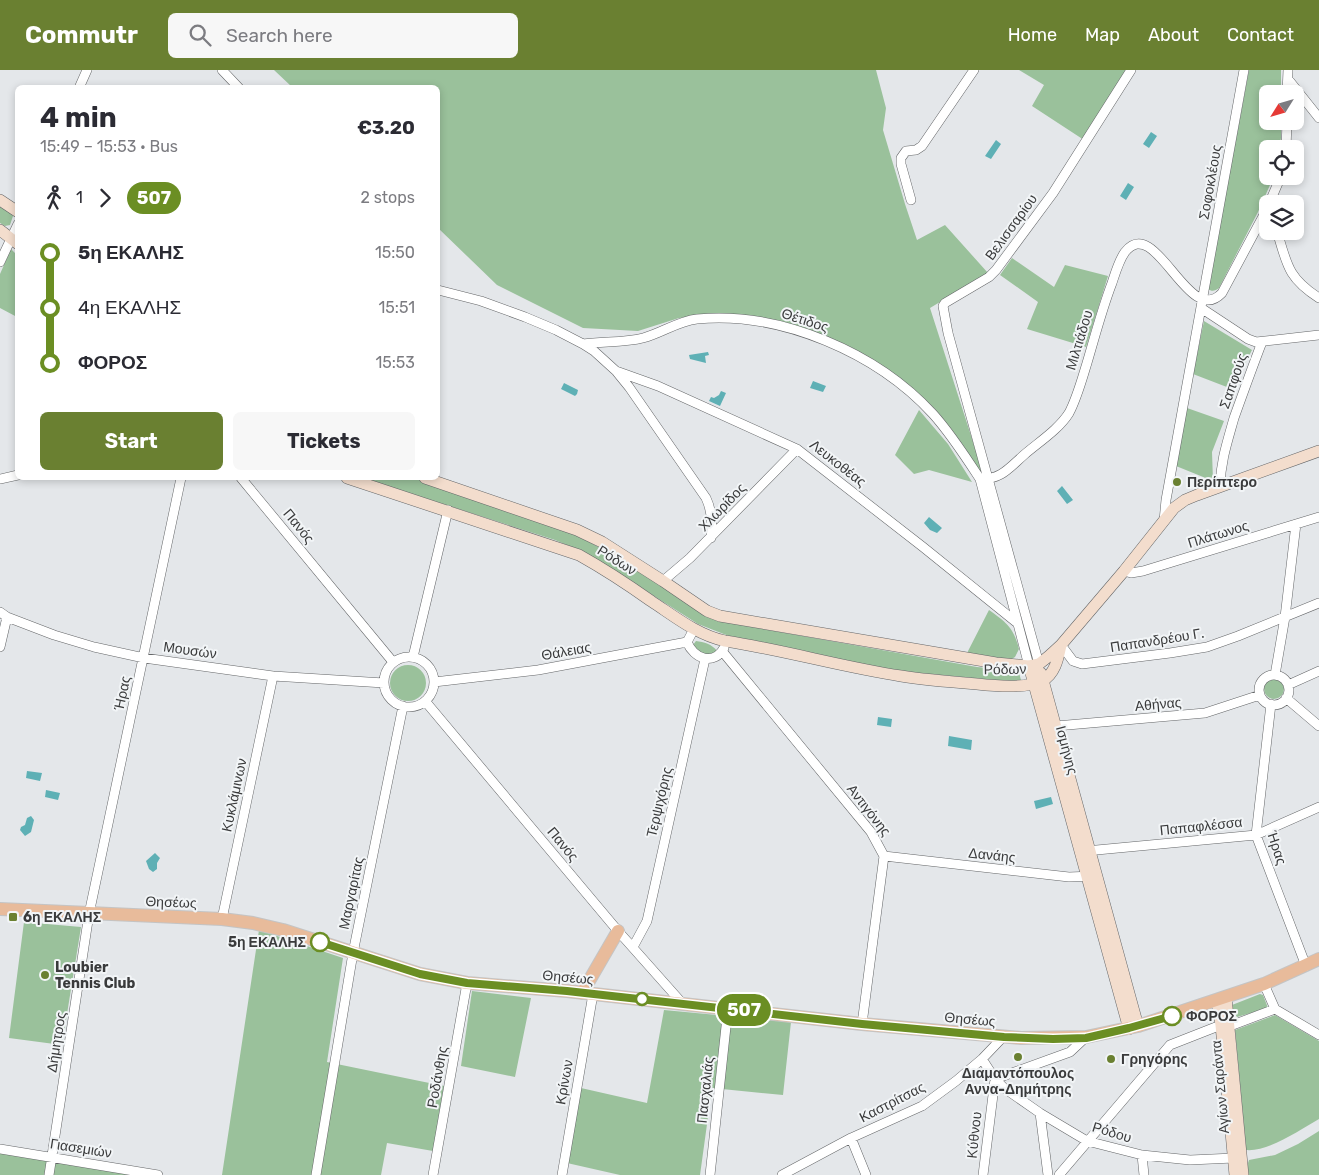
<!DOCTYPE html>
<html lang="en">
<head>
<meta charset="utf-8">
<style>
	body { margin:0; font-family:Rubik,sans-serif; background:#f7f7f7; color:#2b2b33; height:100vh; display:flex; flex-direction:column; font-size:19px; white-space:nowrap }
	* { box-sizing:border-box; margin:0 }
	p { font-size:16px; color:#7c7c81 }
	.icon { flex:none; width:28px; height:28px; fill:none; stroke:currentColor; stroke-width:2; stroke-linecap:round; stroke-linejoin:round }
	.map { position:relative; flex:1; overflow:hidden }
	.details { position:absolute; left:15px; top:15px; width:425px; height:395px; display:flex; flex-direction:column; background:#fff; border-radius:8px; box-shadow:0 2px 8px #0003 }
	.details>* { flex:none }
	.badge { padding:0 10px; border-radius:16px; font-size:18px; line-height:32px }
	.needle { width:32px; rotate:233deg }
	.controls { position:absolute; left:1259px; top:15px; display:grid; gap:10px }
	.controls a { display:grid; place-items:center; width:45px; height:45px; border-radius:8px; background:#fff; box-shadow:0 2px 8px #0003; font-size:25px }
	.map>.badge { position:absolute; translate:-50% -50%; box-shadow:0 0 0 2px #fff }
	.legs { display:flex; align-items:center; gap:8px; height:55px; padding:0 25px; font-size:16px }
	.legs p { margin-inline-start:auto }
	.summary { display:flex; align-items:center; justify-content:space-between; height:85px; padding:0 25px }
	h1 { font-size:28px; font-weight:700; line-height:38px }
	.action { display:flex; gap:10px; margin-top:auto; padding:10px 25px }
	.action a { flex:1; height:58px; border-radius:8px; background:#6a8031; color:#fff; font-size:20px; font-weight:700; line-height:58px; text-align:center }
	.action a+a { background:#f7f7f7; color:#2b2b33 }
	ul { padding:0 25px; list-style:none }
	li { display:flex; align-items:center; gap:18px; height:55px; font-size:19px }
	li i { display:grid; place-items:center; width:8px; height:100%; margin:0 6px; background:currentColor }
	li i::after { content:''; width:12px; height:12px; margin:-6px; border:4px solid; border-radius:50%; background:#fff }
	li p { margin-inline-start:auto }
	li:first-child i { background:linear-gradient(#0000 50%,currentColor 0) }
	li:last-child i { background:linear-gradient(currentColor 50%,#0000 0) }
	header { display:flex; align-items:center; gap:30px; box-sizing:border-box; height:70px; padding:0 25px; background:#6a8031; color:#fff }
	header strong { font-size:24px }
	nav { display:flex; gap:28px; margin-inline-start:auto; font-size:18px }
	.search { width:350px; height:45px; background:#f7f7f7; display:flex; align-items:center; gap:12px; box-sizing:border-box; padding:0 18px; border-radius:8px; color:#7c7c81; font-size:19px }
	.map>svg:first-child { display:block }
	.green { fill:#9ac19b }
	.water { fill:#5eb0b5 }
	.lines { fill:none; stroke-linecap:round; stroke-linejoin:round }
	.street-casing { stroke:#646668; stroke-width:10 }
	.secondary-casing { stroke:#646668; stroke-width:12 }
	.primary-casing { stroke:#c4c4c4; stroke-width:14 }
	.street { stroke:#fff; stroke-width:9 }
	.secondary { stroke:#f3ddcd; stroke-width:11 }
	.primary { stroke:#e8bb9b; stroke-width:12 }
	.line-1-casing { stroke:#fff; stroke-width:11 }
	.line-1 { stroke:#6b8e23; stroke-width:8 }
	.poi-dot { fill:#6a8031; stroke:#f2f5f7; stroke-width:2 }
	.stop-1-dot { fill:#fff; stroke:#6b8e23; stroke-width:2.5 }
	.labels { text-anchor:middle; stroke-width:4; stroke-linejoin:round; paint-order:stroke }
	.street-label { font-size:14px; fill:#3a3b3c; stroke:#f2f5f7 }
	.poi-label { font-size:14px; font-weight:bold; fill:#3a3b3c; stroke:#f2f5f7; text-anchor:start }
	.stop-label { font-size:14px; font-weight:bold; fill:#3a3b3c; stroke:#f2f5f7; text-anchor:end }
</style>
</head>
<body>
<header>
<strong>Commutr</strong>
<div class="search"><svg class="icon" aria-label="search" viewBox="0 0 24 24"><circle cx="10" cy="10" r="6"/><path d="M15 15l6 6"/></svg>Search here</div>
<nav><a>Home</a><a>Map</a><a>About</a><a>Contact</a></nav>
</header>
<div class="map">
<svg width="1319" height="1105" viewBox="0 0 1319 1105">
	<rect width="100%" height="100%" fill="#e4e7ea"/>
	<path class="green" d="M 274,0 L 876,0 L 886,38 L 883,60 L 905,134 L 917,170 L 945,155 L 988,203 L 930,238 L 983,403 L 977,403 L 957,367 L 935,339 L 900,308 L 874,292 L 808,260 L 728,244 L 679,248 L 638,261 L 583,258 L 497,215 L 438,158 L 438,18 L 292,17 Z
		M 1019,0 L 1127,0 L 1084,70 L 1032,36 L 1044,15 Z
		M 1249,0 L 1281,0 L 1281,24 L 1268,24 L 1268,51 L 1281,51 L 1281,68 L 1279,79 L 1268,79 L 1268,106 L 1274,106 L 1258,142 L 1219,218 C 1215,221 1212,222 1208,219 Z
		M 0,135 L 7,139 L 13,146 L 10,155 L 5,156 L 0,153 Z
		M 11,179 L 17,185 L 17,247 L 0,238 L 0,204 Z
		M 1012,188 L 1054,217 L 1065,195 L 1108,206 L 1086,277 L 1027,259 L 1038,232 L 1000,205 Z
		M 1204,251 L 1252,280 L 1232,319 L 1193,304 Z
		M 1187,338 L 1224,351 L 1212,382 L 1213,411 L 1176,396 Z
		M 919,340 L 948,374 L 972,412 L 929,400 L 914,404 L 895,385 Z
		M 362,408 L 413,408 L 546,452 L 584,469 L 627,493 L 724,552 L 977,597 L 1009,600 L 1019,603 L 1021,610 L 1018,612 L 895,601 L 734,568 L 698,554 L 588,484 L 555,470 Z
		M 989,540 C 1006,552 1014,558 1019,579 L 1015,587 L 1008,591 L 966,585 Z
		M 696,571 C 704,572 712,574 717,581 L 714,584 L 702,584 L 693,575 Z
		M390 613a18 18 0 1 1 36 0a18 18 0 1 1-36 0Z
		M1264 619a10 10 0 1 1 20 0a10 10 0 1 1-20 0Z
		M 24,852 L 81,857 L 62,975 L 9,968 Z
		M 259,860 L 343,888 L 327,992 L 444,1016 L 433,1081 L 387,1073 L 381,1105 L 222,1105 Z
		M 472,921 L 531,928 L 515,1007 L 461,996 Z
		M 1260,924 L 1263,925 L 1268,938 L 1237,947 L 1231,937 L 1232,935 Z
		M 664,940 L 791,952 L 783,1025 L 712,1018 L 700,1105 L 620,1105 L 567,1093 L 581,1018 L 647,1033 Z
		M 1275,945 L 1319,971 L 1319,1049 C 1300,1060 1268,1082 1246,1080 L 1235,960 Z
		M 1319,1061 L 1319,1105 L 1248,1105 L 1248,1093 L 1249,1090 L 1275,1085 L 1298,1074 Z
		M 0,1083 L 140,1105 L 0,1105 Z"/>
	<path class="water" d="M 1151,62 L 1157,66 L 1149,78 L 1143,74 Z
		M 996,70 L 1001,74 L 991,89 L 985,86 Z
		M 1128,113 L 1134,117 L 1126,130 L 1120,126 Z
		M 708,282 L 709,285 L 705,286 L 706,293 L 690,289 L 689,285 Z
		M 813,311 L 826,316 L 823,322 L 810,318 Z
		M 564,313 L 578,320 L 577,324 L 575,326 L 561,319 Z
		M 721,321 L 726,323 L 720,336 L 709,331 L 711,327 L 714,328 L 719,325 Z
		M 1062,416 L 1073,430 L 1067,434 L 1057,421 Z
		M 929,447 L 942,458 L 937,463 L 930,460 L 924,453 Z
		M 878,647 L 892,649 L 891,657 L 877,655 Z
		M 949,666 L 972,670 L 971,680 L 948,676 Z
		M 27,701 L 42,703 L 40,711 L 26,708 Z
		M 46,720 L 60,723 L 58,730 L 45,727 Z
		M 1051,727 L 1053,734 L 1036,739 L 1034,731 Z
		M 31,746 L 34,750 L 31,762 L 25,766 L 20,760 L 21,757 L 25,755 L 27,748 Z
		M 155,783 L 160,788 L 157,793 L 157,799 L 153,802 L 149,799 L 146,791 Z"/>
	<g class="lines">
		<g class="street-casing">
			<path id="street" d="M 222,0 L 239,18
				M 1288,9 L 1319,48
				M 79,18 L 87,0
				M 1287,24 L 1288,0
				M 1286,79 L 1287,51
				M 911,130 L 901,94 L 901,88 L 906,81 L 916,80 L 922,76 L 974,0
				M 1269,134 L 1281,106
				M 1277,161 C 1287,195 1288,208 1319,228
				M 0,192 L 18,154
				M 438,220 L 481,231 L 525,247 L 556,260 L 583,274 L 594,281 L 616,301 L 629,317 L 706,428 C 712,441 713,453 711,468
				M 1201,238 L 1248,269 L 1256,272 L 1319,265
				M 583,274 C 603,271 624,273 643,268 C 662,263 678,251 697,249 C 781,241 877,283 933,344 C 951,364 965,386 980,409 C 1001,410 1010,397 1025,384 C 1039,372 1059,359 1069,343 C 1077,328 1082,309 1087,293 C 1095,266 1102,239 1112,213 C 1115,204 1119,190 1125,182 C 1156,143 1188,259 1222,223 L 1268,137
				M 616,301 L 658,316 L 797,379 L 923,477 L 1016,552
				M 241,408 L 393,592
				M 0,409 L 18,405
				M 980,409 L 1029,596
				M 1220,416 C 1221,390 1227,373 1234,348 C 1243,323 1252,298 1262,272
				M 1164,451 L 1166,430 L 1244,0
				M 1124,501 L 1131,503 L 1143,501 L 1319,447
				M 663,511 L 690,488 L 797,379
				M 0,542 L 7,547 L 54,565 L 94,577 L 144,588 L 273,606 L 384,613
				M 687,572 C 694,589 714,596 724,578
				M 1061,575 L 1073,591 L 1082,594 L 1170,583 L 1207,577 L 1238,566 L 1319,533
				M 0,577 L 7,547
				M 722,581 L 871,762 L 884,786 L 862,954
				M 413,587 L 448,440
				M384 612a25 25 0 1 1 50 0a25 25 0 1 1-50 0Z
				M 1039,594 L 948,263 L 943,236 L 945,233 L 989,207 L 996,200 L 1053,123 L 1131,0
				M 1275,605 L 1285,547 L 1296,454
				M1259 620a15 15 0 1 1 30 0a15 15 0 1 1-30 0Z
				M 434,612 L 538,600 L 687,572 L 694,559
				M 1288,615 L 1319,601
				M 1286,628 L 1319,656
				M 425,631 L 618,861 L 682,933
				M 1271,634 L 1256,765 L 1306,896
				M 1056,656 L 1205,643 L 1260,625
				M 1086,781 L 1256,765 L 1319,737
				M 884,786 L 1069,807 L 1093,806
				M 222,849 L 273,606
				M 633,877 L 647,851 L 705,589
				M 1264,914 L 1275,939 L 1319,965
				M 1230,956 L 1275,939
				M 982,989 L 995,1009 L 1004,1018 L 1040,1043 L 1087,1071 L 1142,1085 L 1190,1090 L 1234,1088
				M 1040,1043 L 1048,1105
				M 851,1068 L 866,1105
				M 0,1079 L 158,1105
				M 1142,1085 L 1144,1105
				M 49,1105 L 89,844 L 181,408
				M 316,1105 L 353,883 L 403,636
				M 433,1105 L 467,913
				M 562,1105 L 593,924
				M 710,1105 L 728,938
				M 782,1105 L 851,1068 L 922,1036 L 956,1011 L 982,989 L 1003,967
				M 983,1105 L 995,1009 L 1070,982 L 1086,967
				M 1059,1105 L 1170,975 L 1221,955"/>
		</g>
		<g class="secondary-casing">
			<path id="secondary" d="M 0,130 L 18,142
				M 0,160 L 18,174
				M 347,408 L 579,485 C 604,499 627,514 651,531 C 674,546 697,565 725,571 C 784,580 842,597 901,606 C 926,610 952,612 977,614 C 995,616 1026,619 1042,611 C 1055,604 1058,589 1061,575
				M 425,408 L 577,460 L 602,472 L 663,511 L 707,541 L 720,546 L 996,593 L 1029,596 L 1039,594 L 1049,586 L 1061,575 L 1124,501 L 1174,438 L 1185,430 L 1197,425 L 1319,381
				M 1029,596 L 1129,959
				M 1041,603 L 1138,956
				M 1226,927 L 1243,1105
				M 1217,930 L 1221,955 L 1235,1105"/>
		</g>
		<g class="primary-casing">
			<path id="primary" d="M 0,839 L 222,849 L 253,853 L 283,860 L 420,904 L 467,913 L 567,921 L 862,954 L 1021,968 L 1086,967 L 1138,956 L 1264,914 L 1319,889
				M 582,923 L 618,861"/>
		</g>
		<use href="#street" class="street"/>
		<use href="#secondary" class="secondary"/>
		<use href="#primary" class="primary"/>
	</g>
	<g class="lines">
		<g class="line-1-casing">
			<path id="line-1" d="M 320,872 L 420,904 L 467,913 L 567,921 L 862,954 L 1004,967 L 1053,969 L 1086,968 L 1129,958 L 1172,946"/>
		</g>
		<use href="#line-1" class="line-1"/>
	</g>
	<g class="poi-dot">
		<circle cx="1177" cy="412" r="5"/>
		<rect x="8" y="842" width="10" height="10" rx="2.5"/>
		<circle cx="45" cy="905" r="5"/>
		<circle cx="1018" cy="987" r="5"/>
		<circle cx="1111" cy="989" r="5"/>
	</g>
	<g class="stop-1-dot">
		<circle cx="320" cy="872" r="9"/>
		<circle cx="642" cy="929" r="6"/>
		<circle cx="1172" cy="946" r="9"/>
	</g>
	<g class="labels">
		<g class="street-label">
			<text transform="translate(1210 112) rotate(-80)" y="5">Σοφοκλέους</text>
			<text transform="translate(1011 157) rotate(-54)" y="5">Βελισσαρίου</text>
			<text transform="translate(805 250) rotate(18)" y="5">Θέτιδος</text>
			<text transform="translate(1079 270) rotate(-73)" y="5">Μιλτιάδου</text>
			<text transform="translate(1233 311) rotate(-71)" y="5">Σαπφούς</text>
			<text transform="translate(838 393) rotate(38)" y="5">Λευκοθέας</text>
			<text transform="translate(722 437) rotate(-46)" y="5">Χλωρίδος</text>
			<text transform="translate(299 456) rotate(51)" y="5">Πανός</text>
			<text transform="translate(1218 464) rotate(-17)" y="5">Πλάτωνος</text>
			<text transform="translate(617 490) rotate(32)" y="5">Ρόδων</text>
			<text transform="translate(1157 570) rotate(-9)" y="5">Παπανδρέου Γ.</text>
			<text transform="translate(190 580) rotate(8)" y="5">Μουσών</text>
			<text transform="translate(566 581) rotate(-10)" y="5">Θάλειας</text>
			<text transform="translate(1005 599) rotate(-1)" y="5">Ρόδων</text>
			<text transform="translate(122 623) rotate(-78)" y="5">Ήρας</text>
			<text transform="translate(1158 634) rotate(-5)" y="5">Αθήνας</text>
			<text transform="translate(1067 680) rotate(75)" y="5">Ισμήνης</text>
			<text transform="translate(234 725) rotate(-78)" y="5">Κυκλάμινων</text>
			<text transform="translate(659 732) rotate(-77)" y="5">Τερψιχόρης</text>
			<text transform="translate(869 740) rotate(52)" y="5">Αντιγόνης</text>
			<text transform="translate(1201 756) rotate(-6)" y="5">Παπαφλέσσα</text>
			<text transform="translate(563 774) rotate(50)" y="5">Πανός</text>
			<text transform="translate(1277 778) rotate(72)" y="5">Ήρας</text>
			<text transform="translate(992 785) rotate(6)" y="5">Δανάης</text>
			<text transform="translate(351 823) rotate(-78)" y="5">Μαργαρίτας</text>
			<text transform="translate(171 832) rotate(2)" y="5">Θησέως</text>
			<text transform="translate(568 907) rotate(5)" y="5">Θησέως</text>
			<text transform="translate(970 949) rotate(5)" y="5">Θησέως</text>
			<text transform="translate(56 972) rotate(-81)" y="5">Δήμητρος</text>
			<text transform="translate(437 1007) rotate(-80)" y="5">Ροδάνθης</text>
			<text transform="translate(564 1012) rotate(-80)" y="5">Κρίνων</text>
			<text transform="translate(1220 1017) rotate(-95)" y="5">Αγίων Σαράντα</text>
			<text transform="translate(705 1020) rotate(-84)" y="5">Πασχαλιάς</text>
			<text transform="translate(892 1032) rotate(-27)" y="5">Καστρίτσας</text>
			<text transform="translate(1112 1062) rotate(17)" y="5">Ρόδου</text>
			<text transform="translate(974 1065) rotate(-84)" y="5">Κύθνου</text>
			<text transform="translate(81 1078) rotate(9)" y="5">Γιασεμιών</text>
		</g>
		<g class="poi-label">
			<text x="1187" y="417">Περίπτερο</text>
			<text x="23" y="852">6η ΕΚΑΛΗΣ</text>
			<text x="55" y="902">Loubier<tspan x="55" dy="16">Tennis Club</tspan></text>
			<text x="1121" y="994">Γρηγόρης</text>
			<text x="1018" y="1008" text-anchor="middle">Διαμαντόπουλος<tspan x="1018" dy="16">Αννα-Δημήτρης</tspan></text>
		</g>
		<g class="stop-label">
			<text x="306" y="877">5η ΕΚΑΛΗΣ</text>
			<text x="1186" y="951" text-anchor="start">ΦΟΡΟΣ</text>
		</g>
	</g>
</svg>
<div class="controls">
<a><svg class="needle" viewBox="-14 -14 28 28"><path d="M0-13l5 13h-10z" fill="#e53935"/><path d="M0 13l5-13h-10z" fill="#7c7c81"/></svg></a>
<a><svg class="icon" aria-label="locate" viewBox="0 0 24 24"><circle cx="12" cy="12" r="6"/><path d="M12 2v4M12 18v4M2 12h4M18 12h4"/></svg></a>
<a><svg class="icon" aria-label="layers" viewBox="0 0 24 24"><path d="M12 4l9 5-9 5-9-5zM3 14l9 5 9-5"/></svg></a>
</div>
<b class="badge" style="left:744px;top:940px;background:#6b8e23;color:#fff">507</b>
<section class="details">
<div class="summary"><div><h1>4 min</h1><p>15:49 – 15:53 · Bus</p></div><b>€3.20</b></div>
<div class="legs"><svg class="icon" aria-label="walk" viewBox="0 0 24 24"><circle cx="13" cy="4" r="2"/><path d="M13 8l-2 6 4 7M11 14l-3 7M7 12l3-4h3l4 4"/></svg>1<svg class="icon" aria-label="forward" viewBox="0 0 24 24"><path d="M9 5l7 7-7 7"/></svg><b class="badge" style="background:#6b8e23;color:#fff">507</b><p>2 stops</p></div>
<ul>
<li><i style="color:#6b8e23"></i><b>5η ΕΚΑΛΗΣ</b><p>15:50</p></li>
<li><i style="color:#6b8e23"></i><span>4η ΕΚΑΛΗΣ</span><p>15:51</p></li>
<li><i style="color:#6b8e23"></i><b>ΦΟΡΟΣ</b><p>15:53</p></li>
</ul>
<div class="action"><a>Start</a><a>Tickets</a></div>
</section>
</div>
</body>
</html>
